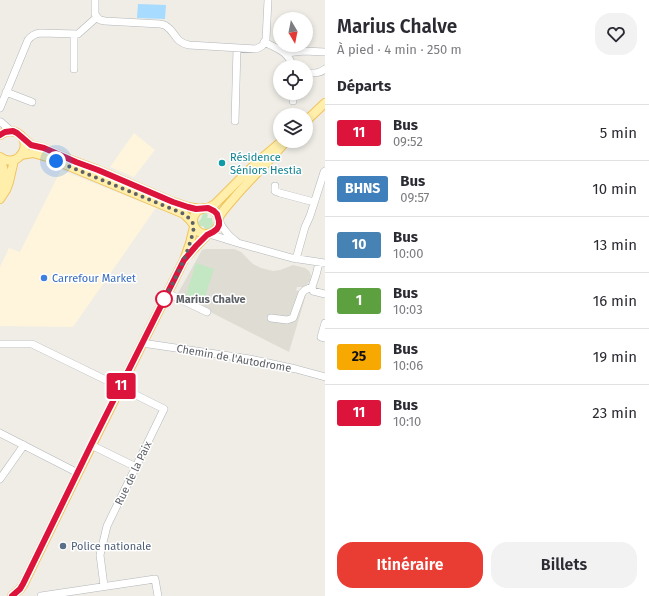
<!DOCTYPE html>
<html lang="fr">
<head>
<meta charset="utf-8">
<style>
	body { margin:0; font-family:"Fira Sans",sans-serif; background:#f2f2f3; color:#2b2b33; height:100vh; display:flex; flex-direction:column; font-size:15px; white-space:nowrap }
	* { box-sizing:border-box; margin:0 }
	p { font-size:13px; color:#7c7c81 }
	.icon { flex:none; width:22px; height:22px; fill:none; stroke:currentColor; stroke-width:2; stroke-linecap:round; stroke-linejoin:round }
	.map { position:relative; flex:1; overflow:hidden }
	.drawer { display:flex; flex-direction:column; background:#fff; width:324px }
	.drawer>* { flex:none }
	.badge { padding:0 8px; border-radius:3px; font-size:14px; line-height:26px }
	.needle { width:26px; rotate:170deg }
	.tools { position:absolute; left:273px; top:12px; display:grid; gap:8px }
	.tools a { display:grid; place-items:center; width:40px; height:40px; border-radius:50%; background:#fff; box-shadow:0 2px 6px #0003; font-size:20px }
	.you { position:absolute; width:20px; height:20px; margin:-10px; border:3px solid #fff; border-radius:50%; background:#1a73e8; box-shadow:0 0 0 6px #1a73e833 }
	.map>.badge { position:absolute; translate:-50% -50%; box-shadow:0 0 0 2px #fff }
	h2 { padding:0 12px; font-size:15px; line-height:36px }
	.round { display:grid; place-items:center; flex:none; width:42px; height:42px; border-radius:16px; background:#f2f2f3 }
	.overview { display:flex; align-items:center; justify-content:space-between; height:68px; padding:0 12px }
	h1 { font-size:19px; font-weight:600; line-height:30px }
	.button { display:flex; gap:8px; margin-top:auto; padding:8px 12px }
	.button a { flex:1; height:46px; border-radius:16px; background:#e93c32; color:#fff; font-size:16px; font-weight:600; line-height:46px; text-align:center }
	.button a+a { background:#f2f2f3; color:#2b2b33 }
	ul { padding:0; list-style:none }
	li { display:flex; align-items:center; gap:12px; height:56px; padding:0 12px; border-top:1px solid #e1e1e2 }
	li div { flex:1 }
	li b { display:block; font-size:15px }
	li em { font-style:normal }
	li .badge { min-width:44px; font-weight:700; text-align:center }
	main { display:flex; flex:1; min-height:0 }
	.map>svg:first-child { display:block }
	.commercial { fill:#fef5dc }
	.education { fill:#dfdcd4 }
	.green { fill:#c3e7c2 }
	.water { fill:#a7dbff }
	.lines { fill:none; stroke-linecap:round; stroke-linejoin:round }
	.minor-casing { stroke:#b3b6ba; stroke-width:8 }
	.major-casing { stroke:#f1c35d; stroke-width:10 }
	.minor { stroke:#fff; stroke-width:7 }
	.major { stroke:#ffefab; stroke-width:8 }
	.line-casing { stroke:#fff; stroke-width:9 }
	.line { stroke:#dc143c; stroke-width:6 }
	.walk { stroke:#5d6166; stroke-width:4; stroke-dasharray:0 7.2 }
	.culture-dot { fill:#0f9aa8; stroke:#fff; stroke-width:1.5 }
	.shop-dot { fill:#3f7fe0; stroke:#fff; stroke-width:1.5 }
	.stop-dot { fill:#fff; stroke:#dc143c; stroke-width:2 }
	.service-dot { fill:#5c6f8a; stroke:#fff; stroke-width:1.5 }
	.labels { text-anchor:middle; stroke-width:3; stroke-linejoin:round; paint-order:stroke }
	.culture-label { font-size:11px; fill:#0d838f; stroke:#fff; text-anchor:start }
	.shop-label { font-size:11px; fill:#366cbe; stroke:#fff; text-anchor:start }
	.stop-label { font-size:11px; font-weight:bold; fill:#5d6166; stroke:#fff; text-anchor:start }
	.street-label { font-size:11px; fill:#5d6166; stroke:#fff }
	.service-label { font-size:11px; fill:#4e5e75; stroke:#fff; text-anchor:start }
</style>
</head>
<body>
<main>
<div class="map">
<svg width="325" height="596" viewBox="0 0 325 596">
	<rect width="100%" height="100%" fill="#efede6"/>
	<path class="commercial" d="M 134,133 L 155,150 L 134,177 L 110,167 Z
		M 61,170 L 156,208 L 73,327 L 0,326 L 0,267 L 9,248 L 20,252 Z"/>
	<path class="education" d="M 206,249 L 234,249 L 241,252 L 253,264 L 261,268 L 273,271 L 280,270 L 293,265 L 305,268 L 309,271 L 311,275 L 310,281 L 306,285 L 302,287 L 297,287 L 296,290 L 306,295 L 289,352 L 177,295 L 202,250 Z"/>
	<path class="green" d="M 203,213 L 206,213 L 208,215 L 207,218 L 212,218 L 213,225 L 215,225 L 211,230 L 207,231 L 203,226 L 199,227 L 197,223 L 201,219 Z
		M 196,263 L 214,269 L 204,300 L 186,295 Z"/>
	<path class="water" d="M 138,4 L 166,5 L 165,19 L 137,18 Z"/>
	<g class="lines">
		<g class="minor-casing">
			<path id="minor" d="M 97,17 L 100,20 L 105,21 L 160,24 C 161,24 165,25 166,26 C 176,32 174,42 189,45 L 256,49 L 262,46 L 266,40 L 268,0
				M 264,42 C 278,49 288,51 293,67
				M 286,53 L 304,51 L 325,52
				M 74,69 L 74,34
				M 306,73 C 313,73 319,74 325,69
				M 6,92 L 32,102
				M 293,101 L 293,93
				M 0,108 L 28,40 C 31,36 34,34 40,33 L 78,34 L 97,17 L 95,14 L 95,0
				M 235,121 L 237,48
				M 1,122 L 11,131
				M 275,186 L 275,191 L 280,193 L 314,202
				M 209,234 L 238,243 C 229,236 224,231 219,221
				M 238,243 L 292,258 L 325,263
				M 296,259 L 305,227 L 310,216 L 324,172 L 325,171
				M 319,263 L 316,275 L 312,287 L 313,291 L 325,294
				M 167,293 L 207,312
				M 271,318 L 287,320 L 293,318 L 302,293 L 305,290 L 312,287
				M 325,323 L 321,337 L 325,338
				M 142,343 L 250,359 L 296,369 L 325,377
				M 0,344 L 32,344 L 112,383 L 164,409 L 107,526 L 100,555 L 104,586
				M 0,433 L 78,473
				M 91,445 L 136,467
				M 0,479 L 24,445
				M 41,596 L 155,579 L 158,596"/>
		</g>
		<g class="major-casing">
			<path id="major" d="M 306,121 L 325,103
				M 0,135 C 5,131 9,130 15,132 C 36,140 19,171 0,157
				M 23,138 L 31,145 L 43,148 L 76,162 L 98,170 L 173,202 L 188,207 L 201,209
				M 21,155 L 33,153 L 47,157 L 184,214 L 189,219 L 193,224
				M 0,158 L 4,171 L 1,193
				M 0,199 L 6,190 L 9,182 L 14,160
				M193 221a13 13 0 1 1 26 0a13 13 0 1 1-26 0Z
				M 208,208 L 215,204 L 256,163 L 282,141
				M 219,217 C 223,210 229,204 234,198 C 251,178 270,161 286,141
				M 188,255 L 207,235
				M 12,596 L 20,589 L 23,585 L 78,473 L 184,260 L 190,243 L 194,227"/>
		</g>
		<use href="#minor" class="minor"/>
		<use href="#major" class="major"/>
	</g>
	<g class="lines">
		<g class="line-casing">
			<path id="line" d="M 0,135 L 5,132 L 13,131 L 17,133 L 31,145 L 44,148 L 76,162 L 98,170 L 173,202 L 188,207 L 196,209 L 208,208 L 214,211 L 217,214 L 219,221 L 219,225 L 217,229 L 213,232 L 207,235 L 196,246 L 184,260 L 91,445 L 23,584 L 20,589 L 12,596"/>
		</g>
		<use href="#line" class="line"/>
		<path class="walk" d="M 56,161 L 184,214 C 188,217 193,221 194,227 C 194,229 192,233 192,236 C 186,258 175,280 164,299"/>
	</g>
	<circle class="culture-dot" cx="222" cy="163" r="4"/>
	<circle class="shop-dot" cx="44" cy="278" r="4"/>
	<circle class="stop-dot" cx="164" cy="299" r="8"/>
	<circle class="service-dot" cx="63" cy="546" r="4"/>
	<g class="labels">
		<g class="culture-label">
			<text x="230" y="161">Résidence<tspan x="230" dy="13">Séniors Hestia</tspan></text>
		</g>
		<g class="shop-label">
			<text x="52" y="282">Carrefour Market</text>
		</g>
		<g class="stop-label">
			<text x="176" y="303">Marius Chalve</text>
		</g>
		<g class="street-label">
			<text transform="translate(234 358) rotate(10)" y="4">Chemin de l'Autodrome</text>
			<text transform="translate(133 473) rotate(-64)" y="4">Rue de la Paix</text>
		</g>
		<g class="service-label">
			<text x="71" y="550">Police nationale</text>
		</g>
	</g>
</svg>
<div class="tools">
<a><svg class="needle" viewBox="-14 -14 28 28"><path d="M0-13l5 13h-10z" fill="#e53935"/><path d="M0 13l5-13h-10z" fill="#7c7c81"/></svg></a>
<a><svg class="icon" aria-label="locate" viewBox="0 0 24 24"><circle cx="12" cy="12" r="6"/><path d="M12 2v4M12 18v4M2 12h4M18 12h4"/></svg></a>
<a><svg class="icon" aria-label="layers" viewBox="0 0 24 24"><path d="M12 4l9 5-9 5-9-5zM3 14l9 5 9-5"/></svg></a>
</div>
<div class="you" style="left:56px;top:161px"></div>
<b class="badge" style="left:121px;top:386px;background:#dc143c;color:#fff">11</b>
</div>
<section class="drawer">
<div class="overview"><div><h1>Marius Chalve</h1><p>À pied · 4 min · 250 m</p></div><a class="round"><svg class="icon" aria-label="heart" viewBox="0 0 24 24"><path d="M12 20l-8-8c-3-5 5-10 8-4 3-6 11-1 8 4z"/></svg></a></div>
<h2>Départs</h2>
<ul>
<li><span class="badge" style="background:#dc143c;color:#fff">11</span><div><b>Bus</b><p>09:52</p></div><em>5 min</em></li>
<li><span class="badge" style="background:#3f7fbc;color:#fff">BHNS</span><div><b>Bus</b><p>09:57</p></div><em>10 min</em></li>
<li><span class="badge" style="background:#4682b4;color:#fff">10</span><div><b>Bus</b><p>10:00</p></div><em>13 min</em></li>
<li><span class="badge" style="background:#5da040;color:#fff">1</span><div><b>Bus</b><p>10:03</p></div><em>16 min</em></li>
<li><span class="badge" style="background:#f7a801;color:#111">25</span><div><b>Bus</b><p>10:06</p></div><em>19 min</em></li>
<li><span class="badge" style="background:#dc143c;color:#fff">11</span><div><b>Bus</b><p>10:10</p></div><em>23 min</em></li>
</ul>
<div class="button"><a>Itinéraire</a><a>Billets</a></div>
</section>
</main>
</body>
</html>
